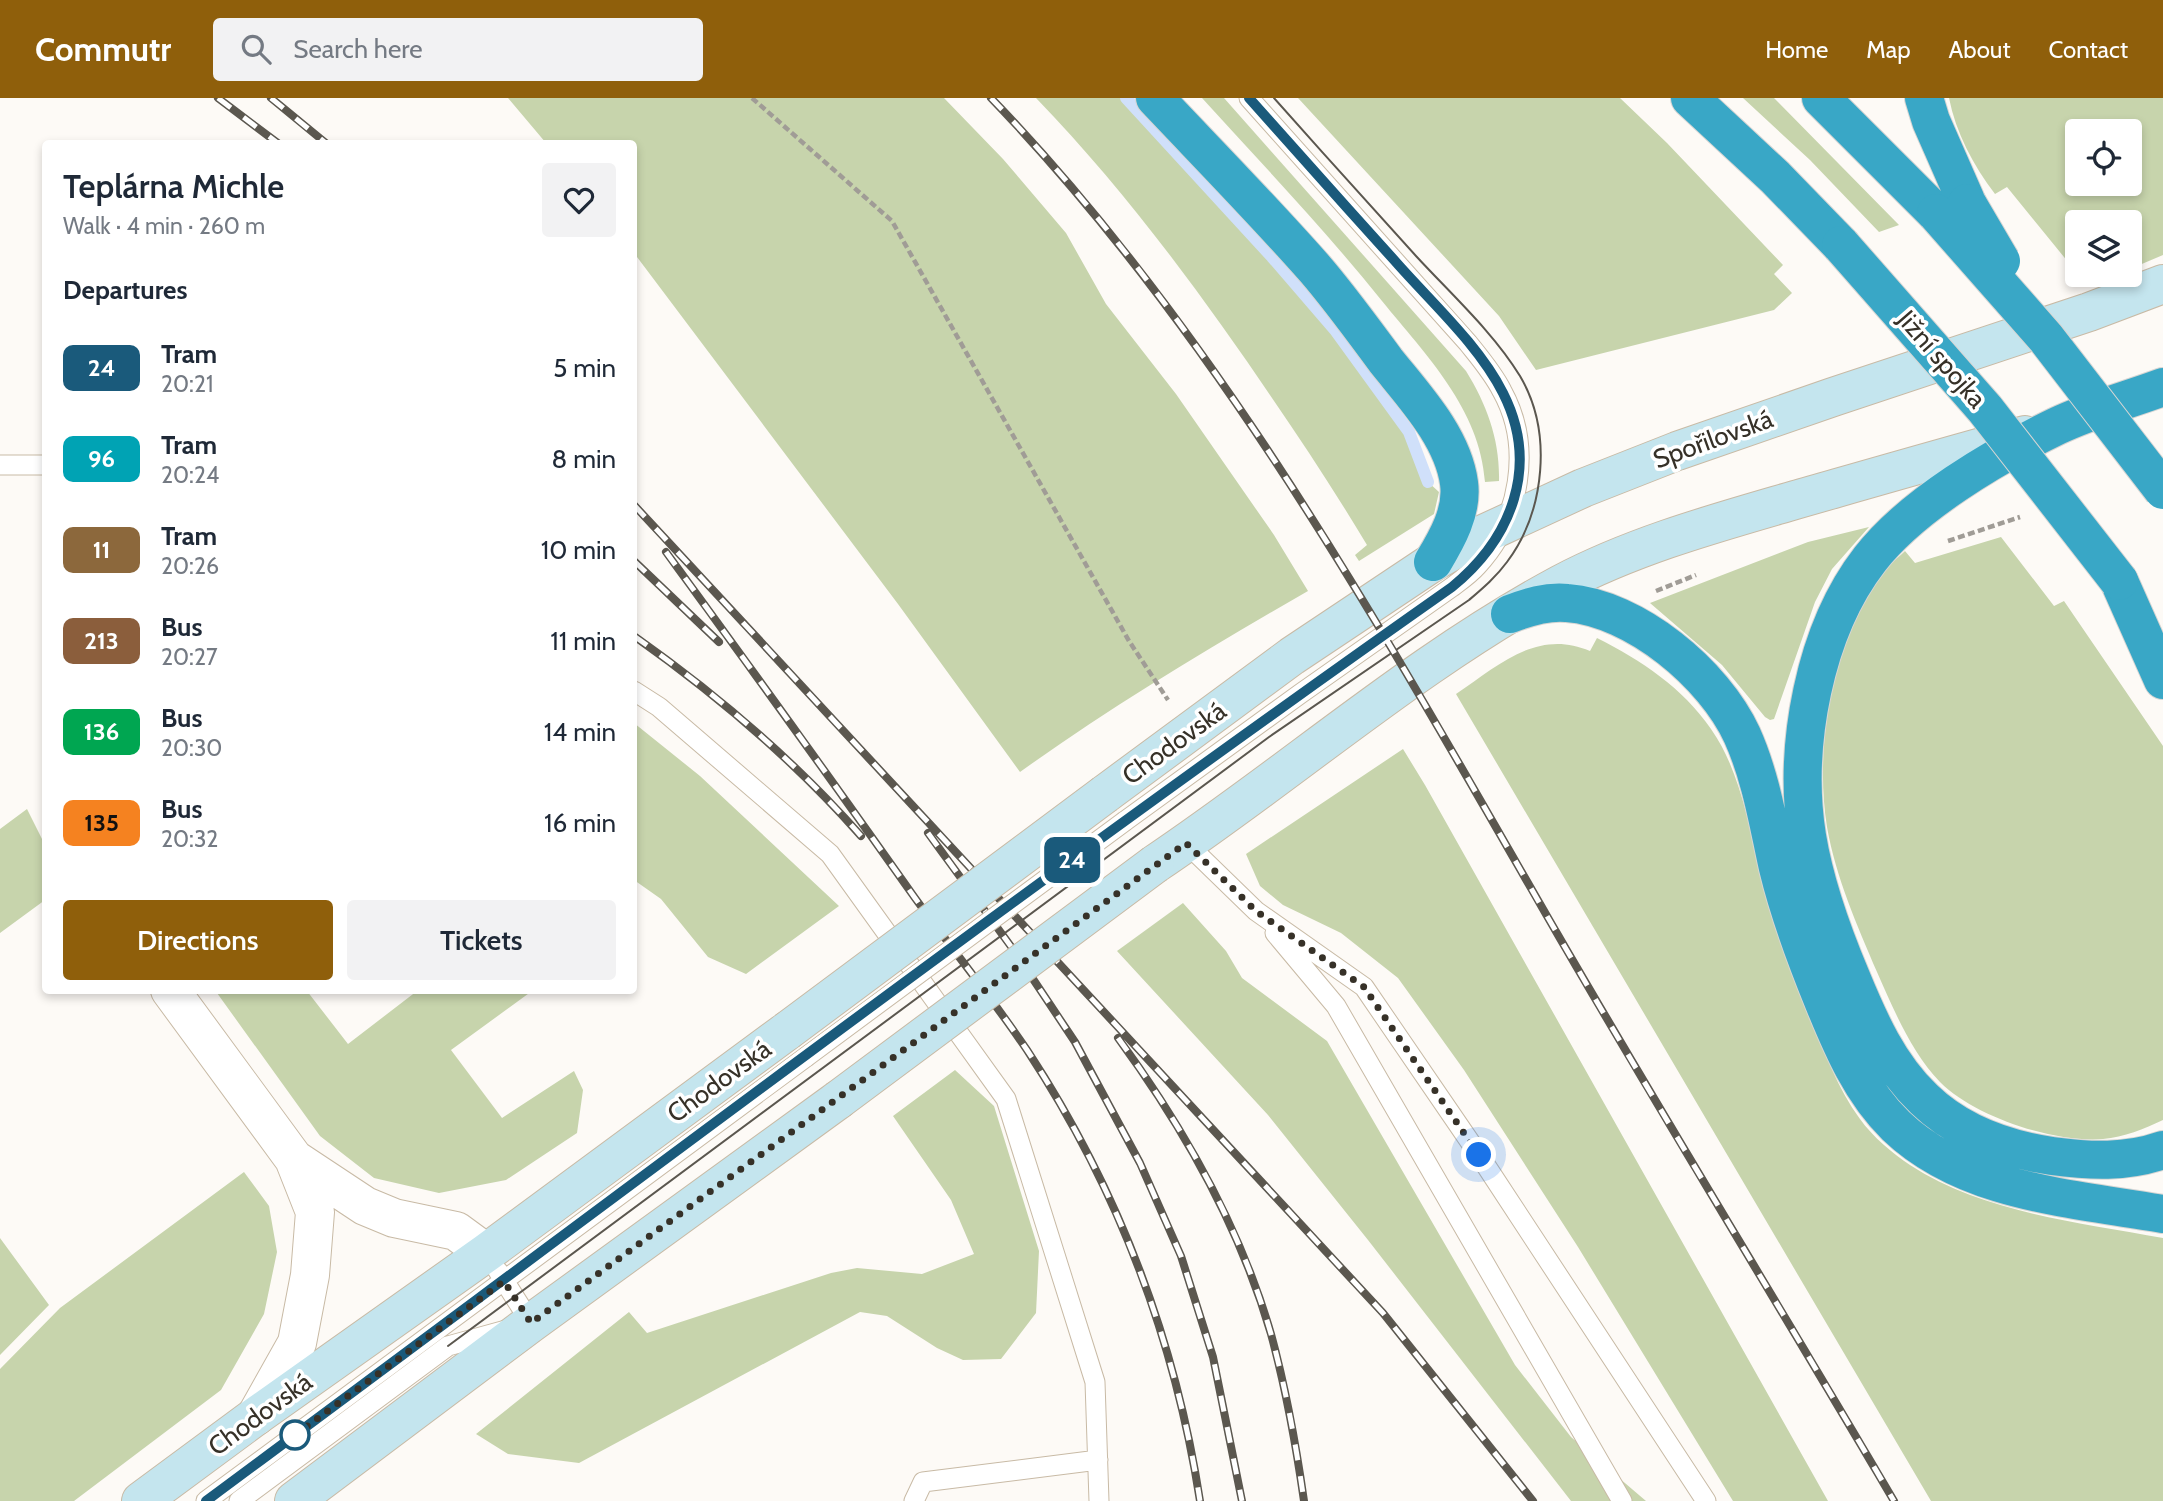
<!DOCTYPE html>
<html lang="en">
<head>
<meta charset="utf-8">
<style>
	body { margin:0; font-family:Cabin,sans-serif; background:#f2f2f3; color:#1f2937; height:100vh; display:flex; flex-direction:column; font-size:26px; white-space:nowrap }
	* { box-sizing:border-box; margin:0 }
	p { font-size:23px; color:#747a83 }
	.icon { flex:none; width:38px; height:38px; fill:none; stroke:currentColor; stroke-width:2; stroke-linecap:round; stroke-linejoin:round }
	.map { position:relative; flex:1; overflow:hidden }
	.details { position:absolute; left:42px; top:42px; width:595px; height:854px; display:flex; flex-direction:column; background:#fff; border-radius:7px; box-shadow:0 4px 10px #0003 }
	.details>* { flex:none }
	.badge { padding:0 14px; border-radius:10px; font-size:24px; line-height:46px }
	.controls { position:absolute; left:2065px; top:21px; display:grid; gap:14px }
	.controls a { display:grid; place-items:center; width:77px; height:77px; border-radius:7px; background:#fff; box-shadow:0 4px 10px #0003; font-size:35px }
	.you { position:absolute; width:35px; height:35px; margin:-18px; border:5px solid #fff; border-radius:50%; background:#1a73e8; box-shadow:0 0 0 10px #1a73e833 }
	.map>.badge { position:absolute; translate:-50% -50%; box-shadow:0 0 0 4px #fff }
	h2 { padding:0 21px; font-size:26px; line-height:63px }
	.round { display:grid; place-items:center; flex:none; width:74px; height:74px; border-radius:7px; background:#f2f2f3 }
	.summary { display:flex; align-items:center; justify-content:space-between; height:119px; padding:0 21px }
	h1 { font-size:33px; font-weight:600; line-height:52px }
	.action { display:flex; gap:14px; margin-top:auto; padding:14px 21px }
	.action a { flex:1; height:80px; border-radius:7px; background:#8f5f0b; color:#fff; font-size:28px; font-weight:600; line-height:80px; text-align:center }
	.action a+a { background:#f2f2f3; color:#1f2937 }
	ul { padding:0; list-style:none }
	li { display:flex; align-items:center; gap:21px; height:91px; padding:0 21px }
	li div { flex:1 }
	li b { display:block; font-size:26px }
	li em { font-style:normal }
	li .badge { min-width:77px; font-weight:700; text-align:center }
	header { display:flex; align-items:center; gap:42px; box-sizing:border-box; height:98px; padding:0 35px; background:#8f5f0b; color:#fff }
	header strong { font-size:33px }
	nav { display:flex; gap:38px; margin-inline-start:auto; font-size:24px }
	.search { width:490px; height:63px; background:#f2f2f3; display:flex; align-items:center; gap:18px; box-sizing:border-box; padding:0 24px; border-radius:7px; color:#747a83; font-size:26px }
	.map>svg:first-child { display:block }
	.green { fill:#c7d4ac; fill-rule:evenodd }
	.lines { fill:none; stroke-linecap:round; stroke-linejoin:round }
	.stream { stroke:#d0e0fa; stroke-width:12 }
	.lane-casing { stroke:#c8baa5; stroke-width:21 }
	.street-casing { stroke:#c8baa5; stroke-width:40 }
	.secondary-casing { stroke:#c8baa5; stroke-width:40 }
	.highway-casing { stroke:#d7d6d4; stroke-width:40 }
	.path { stroke:#a09c96; stroke-width:4.5; stroke-dasharray:7 3.5; stroke-linecap:butt }
	.lane { stroke:#fff; stroke-width:19 }
	.street { stroke:#fff; stroke-width:38 }
	.secondary { stroke:#c4e5ee; stroke-width:38 }
	.highway { stroke:#39a7c6; stroke-width:38 }
	.tram { stroke:#5b574f; stroke-width:2 }
	.rail-casing { stroke:#5b574f; stroke-width:8 }
	.rail { stroke:#fff; stroke-width:5; stroke-dasharray:16; stroke-linecap:butt }
	.lane-bridge-casing { stroke:#c8baa5; stroke-width:21; stroke-linecap:butt }
	.secondary-bridge-casing { stroke:#c8baa5; stroke-width:40; stroke-linecap:butt }
	.highway-bridge-casing { stroke:#d7d6d4; stroke-width:40; stroke-linecap:butt }
	.lane-bridge { stroke:#fff; stroke-width:19 }
	.secondary-bridge { stroke:#c4e5ee; stroke-width:38 }
	.highway-bridge { stroke:#39a7c6; stroke-width:38 }
	.line-casing { stroke:#fff; stroke-width:16 }
	.line { stroke:#1a5a7b; stroke-width:10 }
	.walk { stroke:#363128; stroke-width:7; stroke-dasharray:0 12.6 }
	.stop-dot { fill:#fff; stroke:#1a5a7b; stroke-width:3.5 }
	.labels { text-anchor:middle; stroke-width:7; stroke-linejoin:round; paint-order:stroke }
	.street-label { font-size:26px; fill:#363128; stroke:#fff }
</style>
</head>
<body>
<header>
<strong>Commutr</strong>
<div class="search"><svg class="icon" aria-label="search" viewBox="0 0 24 24"><circle cx="10" cy="10" r="6"/><path d="M15 15l6 6"/></svg>Search here</div>
<nav><a>Home</a><a>Map</a><a>About</a><a>Contact</a></nav>
</header>
<div class="map">
<svg width="2163" height="1403" viewBox="0 0 2163 1403">
	<rect width="100%" height="100%" fill="#fdfaf6"/>
	<path class="green" d="M 508,0 L 944,0 L 1003,61 L 1066,135 L 1106,206 L 1176,296 L 1274,437 L 1308,493 C 1210,549 1112,608 1020,674 L 898,506 L 634,155 L 634,46 L 546,45 Z
		M 1036,0 L 1126,0 L 1272,159 L 1335,232 L 1409,334 L 1428,384 L 1439,394 L 1434,416 L 1359,463 L 1355,457 L 1367,447 C 1337,397 1305,348 1272,300 C 1201,195 1124,91 1036,0 Z
		M 1202,0 L 1224,0 L 1466,273 C 1487,307 1500,342 1499,383 L 1485,384 C 1480,311 1426,257 1382,203 C 1325,132 1263,67 1202,0 Z
		M 1298,0 L 1620,0 L 1667,45 L 1783,167 L 1774,176 L 1792,195 L 1774,212 L 1536,272 L 1499,218 Z
		M 1743,0 L 1774,0 L 1899,127 L 1879,134 L 1810,62 Z
		M 1949,0 L 2163,0 L 2163,157 L 2130,171 L 2130,124 L 2077,124 L 2077,175 L 2007,89 L 1995,96 C 1973,67 1956,35 1949,0 ZM 2077,33 L 2130,33 L 2130,86 L 2077,86 Z
		M 1869,429 L 1832,471 L 1815,504 L 1774,621 L 1770,622 L 1765,619 L 1722,567 L 1650,505 L 1808,444 Z
		M 2001,439 L 2054,508 L 2064,503 L 2163,648 L 2163,1022 C 2144,1031 2124,1039 2103,1041 C 2054,1045 1975,1019 1940,984 C 1911,954 1894,912 1877,874 C 1857,827 1836,780 1827,729 C 1815,654 1830,568 1865,502 C 1869,494 1873,485 1878,478 C 1885,469 1897,461 1905,453 L 1915,465 Z
		M 1597,540 C 1642,563 1682,589 1711,631 C 1739,671 1746,719 1760,765 C 1772,804 1786,842 1799,880 C 1815,927 1830,980 1860,1021 C 1872,1038 1893,1056 1910,1067 C 1984,1115 2078,1124 2163,1140 L 2163,1403 L 1931,1403 L 1456,596 C 1498,568 1537,530 1590,553 Z
		M 634,625 L 700,678 L 839,808 L 746,876 L 708,859 L 661,801 L 634,782 Z
		M 1403,651 L 1425,687 L 1828,1403 L 1733,1403 L 1578,1149 L 1464,972 L 1398,880 L 1341,835 L 1283,807 L 1260,788 L 1246,756 Z
		M 27,711 L 45,747 L 45,802 L 0,835 L 0,731 Z
		M 1183,805 L 1226,853 L 1242,880 L 1327,943 L 1515,1267 L 1571,1339 L 1646,1403 L 1571,1403 L 1368,1142 L 1268,1017 L 1117,853 Z
		M 221,892 L 307,893 L 348,946 L 417,893 L 532,893 L 451,952 L 502,1020 L 574,973 L 583,992 L 577,1035 L 506,1082 L 439,1095 L 374,1080 L 320,1038 L 217,895 Z
		M 955,972 L 994,1008 L 1039,1153 L 1036,1215 L 1001,1261 L 963,1262 L 937,1250 L 887,1218 L 860,1214 L 579,1365 L 508,1356 L 476,1336 L 629,1214 L 647,1235 L 831,1175 L 857,1170 L 922,1176 L 974,1156 L 951,1102 L 893,1018 Z
		M 244,1074 L 269,1108 L 277,1154 L 264,1216 L 221,1292 L 74,1403 L 0,1403 L 0,1271 L 60,1210 Z
		M 0,1140 L 49,1207 L 0,1257 Z"/>
	<g class="lines">
		<path class="stream" d="M 1126,0 L 1272,159 L 1335,232 L 1409,334 L 1428,384"/>
		<g class="lane-casing">
			<path id="lane" d="M 0,367 L 46,367
				M 634,593 L 659,609 L 830,756 L 1006,1001 L 1095,1284 L 1099,1403
				M 1125,723 L 1300,596 L 1452,489 C 1460,483 1470,476 1477,468 C 1520,422 1533,349 1502,293 C 1493,275 1480,260 1468,245 L 1249,0
				M 1186,745 L 1256,813 L 1364,889 L 1479,1057 L 1706,1403
				M 1275,835 L 1336,908 L 1622,1403
				M 206,1403 L 806,959
				M 239,1403 L 448,1248 L 531,1225 L 498,1173
				M 914,1403 L 923,1384 L 1098,1362"/>
		</g>
		<g class="street-casing">
			<path id="street" d="M 170,892 L 294,1061 L 315,1114 L 310,1177 L 297,1245 L 256,1318
				M 294,1061 L 365,1108 L 394,1120 L 456,1133 L 486,1155"/>
		</g>
		<g class="secondary-casing">
			<path id="secondary" d="M 1105,696 L 1292,558 L 1433,464 L 1477,439 L 1583,390 L 1677,353 L 1833,299 L 2089,214 L 2163,186
				M 1155,766 C 1292,674 1416,564 1561,486 C 1635,447 1716,425 1795,402 C 1872,380 1948,358 2025,337
				M 141,1403 L 256,1318 L 486,1155 L 787,933
				M 294,1403 L 531,1225 L 838,1002"/>
		</g>
		<g class="highway-casing">
			<path id="highway" d="M 1155,0 C 1208,56 1263,112 1315,171 C 1340,200 1363,232 1386,263 C 1414,298 1453,339 1459,385 C 1463,413 1447,441 1433,464
				M 1690,0 L 1775,79 L 1841,147
				M 1821,0 L 1936,115
				M 1924,0 L 1931,23 L 1967,105
				M 2163,289 C 2128,302 2090,312 2057,328 C 1995,358 1912,407 1870,461 C 1814,533 1793,649 1807,738 C 1815,787 1832,834 1851,879 C 1869,923 1889,968 1924,1001 C 1958,1034 2005,1051 2052,1058 C 2090,1063 2126,1065 2163,1052
				M 2119,483 L 2163,582
				M 1510,516 C 1528,509 1547,503 1567,505 C 1635,510 1714,576 1742,637 C 1761,679 1768,725 1778,770 C 1789,816 1806,861 1824,905 C 1842,949 1861,994 1896,1028 C 1966,1095 2072,1100 2163,1116"/>
		</g>
		<path class="path" d="M 752,0 L 892,123 L 1129,543 L 1168,602
			M 1948,443 L 2020,419
			M 1656,493 L 1696,477"/>
		<use href="#lane" class="lane"/>
		<use href="#street" class="street"/>
		<use href="#secondary" class="secondary"/>
		<use href="#highway" class="highway"/>
		<path class="tram" d="M 448,1248 L 1269,639 L 1469,502 C 1483,490 1496,479 1507,464 C 1545,413 1553,334 1520,278 C 1493,234 1451,196 1416,158 C 1368,105 1321,53 1274,0"/>
		<g class="rail-casing">
			<path id="rail" d="M 218,0 L 279,46
				M 271,0 L 327,46
				M 991,0 C 1221,239 1382,532 1547,818 C 1660,1014 1779,1207 1894,1403
				M 634,407 L 1383,1215 L 1533,1403
				M 666,454 C 750,569 833,684 915,800 C 952,851 992,900 1027,952 C 1117,1089 1175,1241 1200,1403
				M 634,463 L 719,544
				M 634,538 C 716,596 794,662 861,738
				M 928,735 L 1015,854 L 1075,944 L 1140,1065 L 1181,1158 L 1213,1259 L 1242,1403
				M 1118,940 C 1184,1030 1240,1129 1271,1236 C 1286,1291 1296,1347 1304,1403"/>
		</g>
		<use href="#rail" class="rail"/>
		<g class="lane-bridge-casing">
			<path id="lane-bridge" d="M 806,959 L 1125,723"/>
		</g>
		<g class="secondary-bridge-casing">
			<path id="secondary-bridge" d="M 787,933 L 1105,696
				M 838,1002 L 1155,766"/>
		</g>
		<g class="highway-bridge-casing">
			<path id="highway-bridge" d="M 1967,105 L 2001,163
				M 1936,115 L 2046,240 L 2163,392
				M 1841,147 L 1985,311 L 2119,483"/>
		</g>
		<use href="#lane-bridge" class="lane-bridge"/>
		<use href="#secondary-bridge" class="secondary-bridge"/>
		<use href="#highway-bridge" class="highway-bridge"/>
	</g>
	<g class="lines">
		<g class="line-casing">
			<path id="line" d="M 206,1403 C 620,1096 1031,785 1452,489 C 1512,440 1540,368 1503,295 C 1479,247 1430,203 1395,163 C 1346,109 1298,55 1249,0"/>
		</g>
		<use href="#line" class="line"/>
		<path class="walk" d="M 295,1337 L 291,1340 L 504,1183 L 531,1225 L 1186,745 L 1256,813 L 1364,889 L 1479,1057"/>
	</g>
	<circle class="stop-dot" cx="295" cy="1337" r="14"/>
	<g class="labels">
		<g class="street-label">
			<text transform="translate(1942 261) rotate(49)" y="9">Jižní spojka</text>
			<text transform="translate(1713 341) rotate(-20)" y="9">Spořilovská</text>
			<text transform="translate(1174 645) rotate(-36)" y="9">Chodovská</text>
			<text transform="translate(719 983) rotate(-36)" y="9">Chodovská</text>
			<text transform="translate(260 1316) rotate(-36)" y="9">Chodovská</text>
		</g>
	</g>
</svg>
<div class="controls">
<a><svg class="icon" aria-label="locate" viewBox="0 0 24 24"><circle cx="12" cy="12" r="6"/><path d="M12 2v4M12 18v4M2 12h4M18 12h4"/></svg></a>
<a><svg class="icon" aria-label="layers" viewBox="0 0 24 24"><path d="M12 4l9 5-9 5-9-5zM3 14l9 5 9-5"/></svg></a>
</div>
<div class="you" style="left:1479px;top:1057px"></div>
<b class="badge" style="left:1072px;top:762px;background:#1a5a7b;color:#fff">24</b>
<section class="details">
<div class="summary"><div><h1>Teplárna Michle</h1><p>Walk · 4 min · 260 m</p></div><a class="round"><svg class="icon" aria-label="heart" viewBox="0 0 24 24"><path d="M12 20l-8-8c-3-5 5-10 8-4 3-6 11-1 8 4z"/></svg></a></div>
<h2>Departures</h2>
<ul>
<li><span class="badge" style="background:#1a5a7b;color:#fff">24</span><div><b>Tram</b><p>20:21</p></div><em>5 min</em></li>
<li><span class="badge" style="background:#00a3b4;color:#fff">96</span><div><b>Tram</b><p>20:24</p></div><em>8 min</em></li>
<li><span class="badge" style="background:#8c683c;color:#fff">11</span><div><b>Tram</b><p>20:26</p></div><em>10 min</em></li>
<li><span class="badge" style="background:#8b5e3c;color:#fff">213</span><div><b>Bus</b><p>20:27</p></div><em>11 min</em></li>
<li><span class="badge" style="background:#00a651;color:#fff">136</span><div><b>Bus</b><p>20:30</p></div><em>14 min</em></li>
<li><span class="badge" style="background:#f58220;color:#111">135</span><div><b>Bus</b><p>20:32</p></div><em>16 min</em></li>
</ul>
<div class="action"><a>Directions</a><a>Tickets</a></div>
</section>
</div>
</body>
</html>
